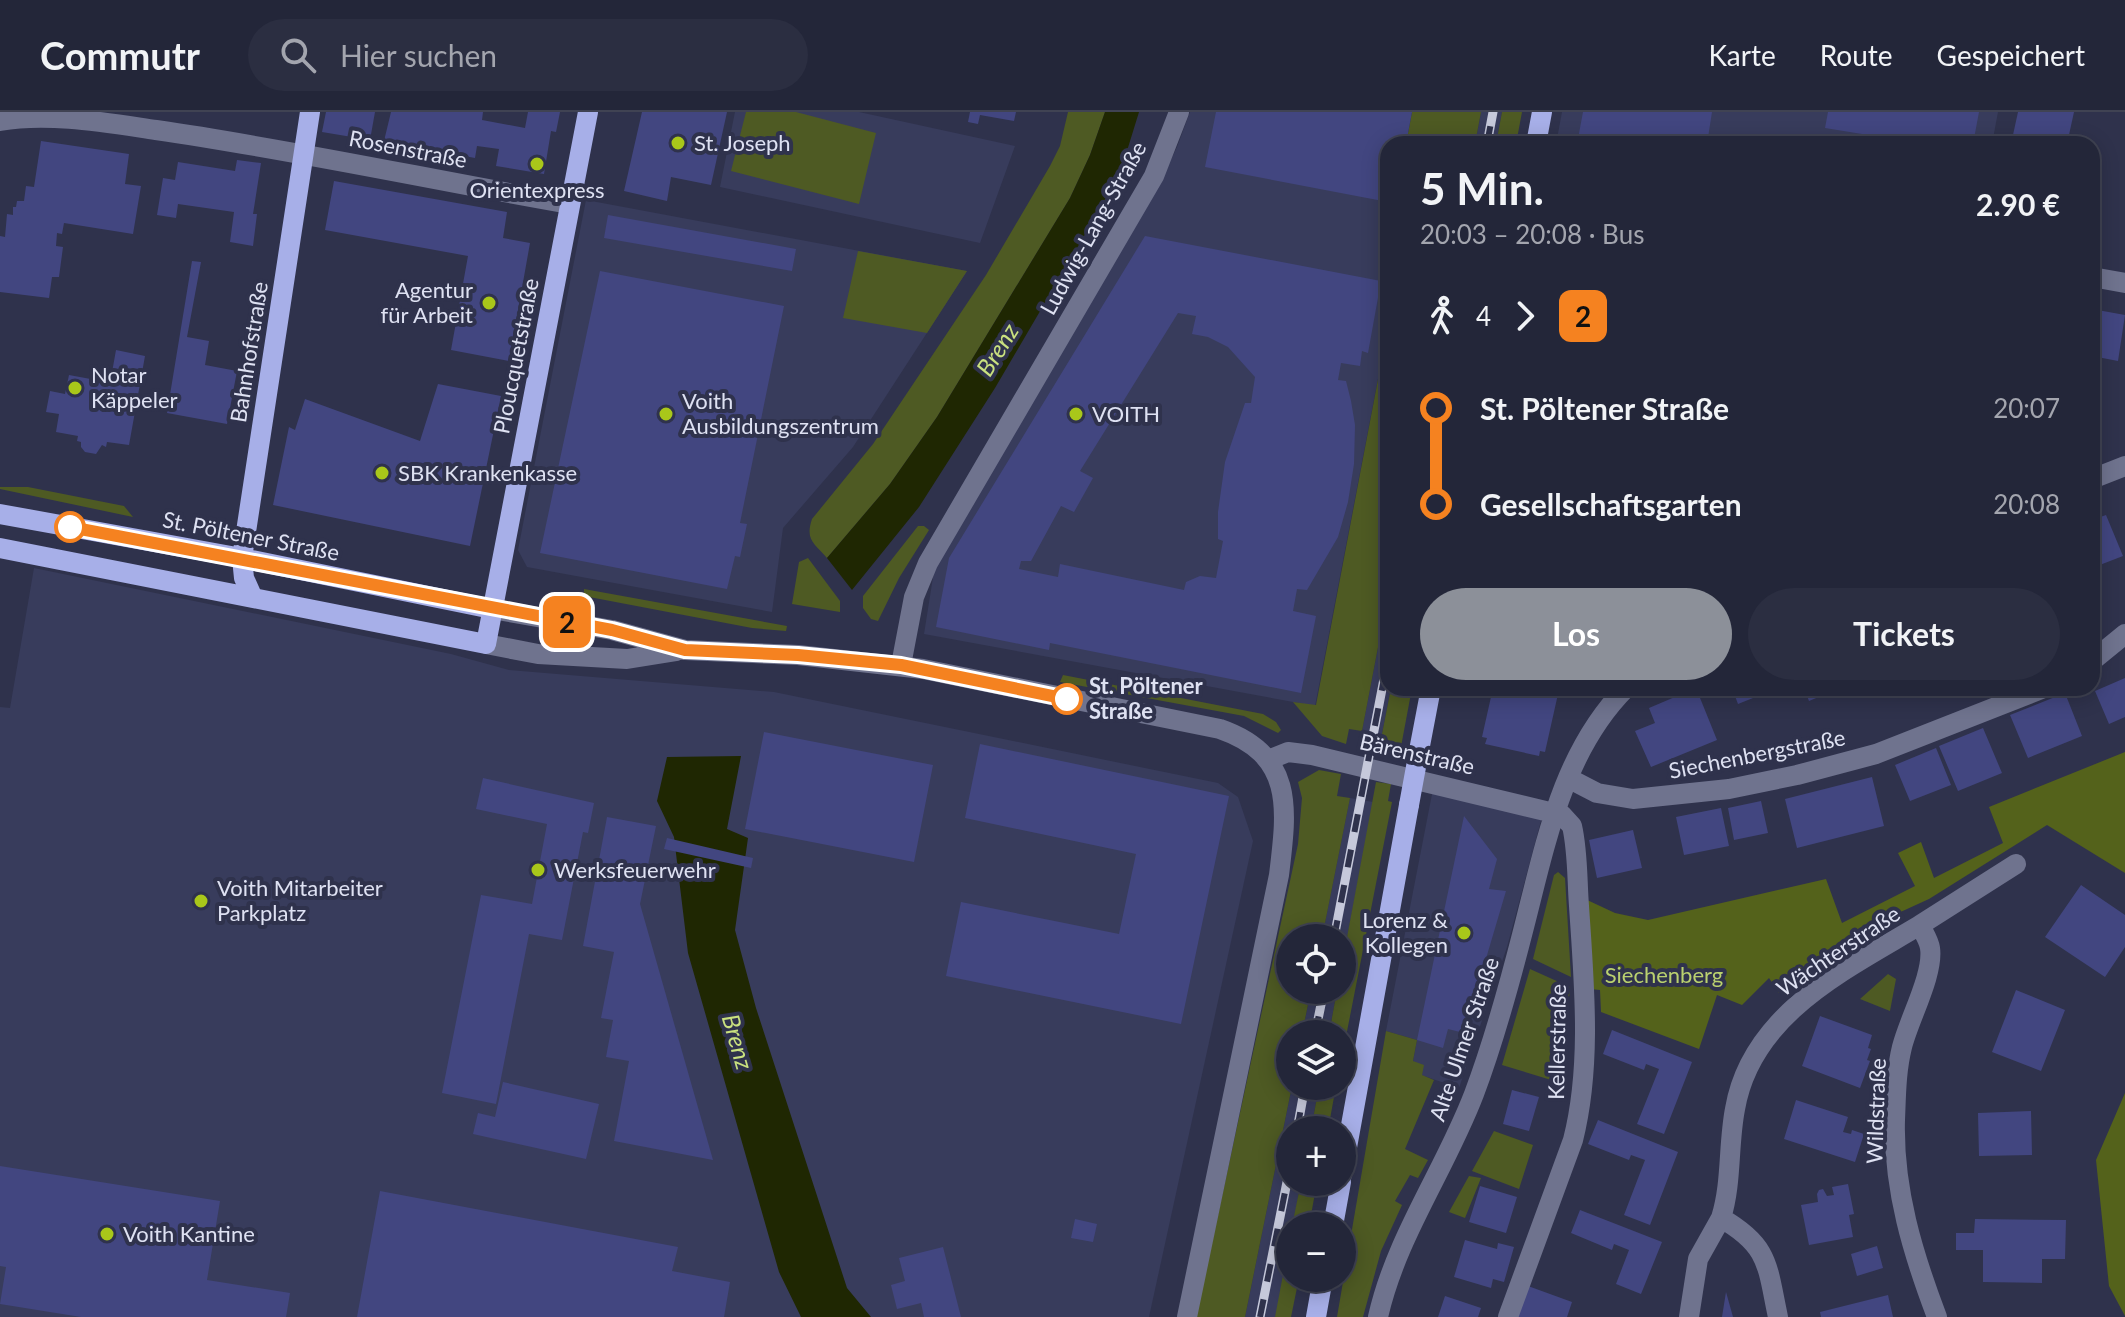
<!DOCTYPE html>
<html lang="de">
<head>
<meta charset="utf-8">
<style>
	body { margin:0; font-family:Lato,sans-serif; background:#2b2e41; color:#f1f3f6; height:100vh; display:flex; flex-direction:column; font-size:30px; white-space:nowrap }
	* { box-sizing:border-box; margin:0 }
	p { font-size:26px; color:#a3a5ae }
	.icon { flex:none; width:44px; height:44px; fill:none; stroke:currentColor; stroke-width:2; stroke-linecap:round; stroke-linejoin:round }
	.map { position:relative; flex:1; overflow:hidden }
	.drawer { position:absolute; left:1380px; top:24px; width:720px; height:560px; display:flex; flex-direction:column; background:#232639; border-radius:24px; box-shadow:0 4px 20px #0003,0 0 0 2px #404353 }
	.drawer>* { flex:none }
	.badge { padding:0 16px; border-radius:12px; font-size:28px; line-height:52px }
	.fabs { position:absolute; left:1276px; top:812px; display:grid; gap:16px }
	.fabs a { display:grid; place-items:center; width:80px; height:80px; border-radius:50%; background:#232639; box-shadow:0 4px 20px #0003,0 0 0 2px #404353; font-size:40px }
	.map>.badge { position:absolute; translate:-50% -50%; box-shadow:0 0 0 4px #fff }
	.legs { display:flex; align-items:center; gap:12px; height:88px; padding:0 40px; font-size:26px }
	.legs p { margin-inline-start:auto }
	.summary { display:flex; align-items:center; justify-content:space-between; height:136px; padding:0 40px }
	h1 { font-size:44px; font-weight:700; line-height:60px }
	.cta { display:flex; gap:16px; margin-top:auto; padding:16px 40px }
	.cta a { flex:1; height:92px; border-radius:48px; background:#8c9099; color:#fff; font-size:32px; font-weight:700; line-height:92px; text-align:center }
	.cta a+a { background:#2b2e41; color:#f1f3f6 }
	ul { padding:0 40px; list-style:none }
	li { display:flex; align-items:center; gap:28px; height:96px; font-size:30px }
	li i { display:grid; place-items:center; width:12px; height:100%; margin:0 10px; background:currentColor }
	li i::after { content:''; width:20px; height:20px; margin:-10px; border:6px solid; border-radius:50%; background:#232639 }
	li p { margin-inline-start:auto }
	li:first-child i { background:linear-gradient(#0000 50%,currentColor 0) }
	li:last-child i { background:linear-gradient(currentColor 50%,#0000 0) }
	header { display:flex; align-items:center; gap:48px; box-sizing:border-box; height:112px; padding:0 40px; background:#232639; border-bottom:2px solid #404353 }
	header strong { font-size:38px }
	nav { display:flex; gap:44px; margin-inline-start:auto; font-size:28px }
	.search { width:560px; height:72px; background:#2b2e41; display:flex; align-items:center; gap:20px; box-sizing:border-box; padding:0 28px; border-radius:44px; color:#a3a5ae; font-size:30px }
	.map>svg:first-child { display:block }
	.built { fill:#383c5c }
	.green { fill:#4e5a23 }
	.forest { fill:#54621b }
	.water { fill:#1f2702 }
	.building { fill:#424680; fill-rule:evenodd }
	.lines { fill:none; stroke-linecap:round; stroke-linejoin:round }
	.minor { stroke:#6f738e; stroke-width:20 }
	.major { stroke:#a7afe8; stroke-width:20 }
	.rail-casing { stroke:#c6c9db; stroke-width:9 }
	.rail { stroke:#2f324c; stroke-width:6; stroke-dasharray:18; stroke-linecap:butt }
	.major-bridge { stroke:#a7afe8; stroke-width:20 }
	.line-1-casing { stroke:#fff; stroke-width:18 }
	.line-1 { stroke:#f58220; stroke-width:12 }
	.poi-dot { fill:#a9c71a; stroke:#2f324c; stroke-width:3 }
	.stop-1-dot { fill:#fff; stroke:#f58220; stroke-width:4 }
	.labels { text-anchor:middle; stroke-width:8; stroke-linejoin:round; paint-order:stroke }
	.poi-label { font-size:22px; fill:#dee1f2; stroke:#2f324c; text-anchor:start }
	.street-label { font-size:22px; fill:#dee1f2; stroke:#2f324c }
	.stop-label { font-size:22px; font-weight:bold; fill:#dee1f2; stroke:#2f324c; text-anchor:start }
	.park-label { font-size:22px; fill:#bad16f; stroke:#2f324c }
	.water-label { font-size:24px; font-style:italic; fill:#cae17f; stroke:#2f324c }
</style>
</head>
<body>
<header>
<strong>Commutr</strong>
<div class="search"><svg class="icon" aria-label="search" viewBox="0 0 24 24"><circle cx="10" cy="10" r="6"/><path d="M15 15l6 6"/></svg>Hier suchen</div>
<nav><a>Karte</a><a>Route</a><a>Gespeichert</a></nav>
</header>
<div class="map">
<svg width="2125" height="1205" viewBox="0 0 2125 1205">
	<rect width="100%" height="100%" fill="#2f324c"/>
	<path class="built" d="M 735,0 L 859,0 L 1015,34 L 980,131 L 720,75 Z
		M 1190,0 L 1412,0 L 1388,32 L 1388,215 L 1315,594 L 924,522 L 934,459 L 1154,82 L 1177,35 Z
		M 1481,0 L 1502,0 L 1496,32 L 1475,32 Z
		M 1562,0 L 1998,0 L 1992,32 L 1556,32 Z
		M 586,88 L 967,159 L 853,335 L 783,416 L 772,500 L 527,455 L 518,438 Z
		M 34,456 L 451,542 L 509,558 L 774,580 L 1218,671 L 1238,685 L 1253,729 L 1149,1205 L 0,1205 L 0,595 L 10,596 Z
		M 1388,483 L 1388,576 L 1391,576 L 1382,622 L 1362,619 Z
		M 1433,677 L 1542,705 L 1507,835 L 1459,976 L 1421,963 L 1413,949 L 1417,928 L 1386,919 Z
		M 1350,686 L 1373,690 L 1342,853 L 1342,826 L 1322,826 Z
		M 1311,878 L 1337,878 L 1329,922 L 1302,922 Z
		M 1292,974 L 1319,974 L 1311,1018 L 1290,1018 L 1290,1070 L 1301,1070 L 1293,1114 L 1290,1114 L 1290,1130 L 1276,1205 L 1245,1205 Z"/>
	<path class="green" d="M 746,0 L 796,0 L 876,21 L 859,92 L 731,59 Z
		M 1068,0 L 1105,0 L 1090,43 L 1070,86 L 937,305 L 890,372 L 827,446 C 814,431 805,428 812,407 L 873,332 L 986,163 L 1050,54 L 1060,34 Z
		M 1412,0 L 1481,0 L 1475,32 L 1406,32 Z
		M 1502,0 L 1522,0 L 1516,32 L 1496,32 Z
		M 858,139 L 967,159 L 927,221 L 843,206 Z
		M 1388,215 L 1388,483 L 1362,619 L 1349,617 L 1346,632 L 1322,624 L 1293,590 L 1316,593 Z
		M 0,375 L 28,375 L 124,394 L 133,405 L 0,377 Z
		M 918,414 L 924,414 L 929,418 L 899,466 L 878,509 L 871,507 L 863,496 L 863,484 Z
		M 808,446 L 840,489 L 840,500 L 792,492 L 799,450 Z
		M 584,477 L 787,514 L 786,519 L 752,516 L 584,484 Z
		M 1063,563 L 1263,602 L 1276,610 L 1281,618 L 1278,621 L 1244,604 L 1060,570 Z
		M 1391,576 L 1412,576 L 1400,640 L 1382,637 L 1384,623 L 1382,622 Z
		M 1319,658 L 1341,662 L 1337,684 L 1350,686 L 1322,826 L 1290,826 L 1290,878 L 1311,878 L 1302,922 L 1290,922 L 1292,974 L 1245,1205 L 1196,1205 L 1298,732 L 1302,686 L 1298,670 Z
		M 1376,670 L 1391,672 L 1388,689 L 1392,690 L 1342,945 L 1342,922 L 1329,922 L 1337,878 L 1342,878 L 1342,852 Z
		M 1558,760 L 1565,766 L 1571,865 L 1533,847 L 1554,763 Z
		M 1530,857 L 1570,875 L 1561,971 L 1502,953 Z
		M 1888,862 L 1896,867 L 1890,899 L 1860,887 Z
		M 1386,919 L 1417,928 L 1413,949 L 1424,953 L 1422,963 L 1434,968 L 1405,1037 L 1428,1048 L 1418,1066 L 1410,1063 L 1395,1089 L 1402,1093 L 1381,1139 L 1363,1205 L 1337,1205 Z
		M 1319,974 L 1336,974 L 1328,1018 L 1311,1018 Z
		M 1494,1019 L 1533,1033 L 1519,1077 L 1472,1059 Z
		M 1469,1064 L 1481,1066 L 1465,1106 L 1449,1100 Z
		M 1301,1070 L 1317,1070 L 1309,1114 L 1292,1114 Z
		M 1290,1126 L 1290,1166 L 1299,1166 L 1291,1205 L 1275,1205 Z"/>
	<path class="forest" d="M 2125,640 L 2125,761 L 2047,713 L 1929,787 L 1861,818 L 1779,881 L 1769,866 L 1742,893 L 1717,883 L 1699,937 L 1601,900 L 1600,878 L 1590,877 L 1585,787 L 1615,801 L 1648,808 L 1826,767 L 1842,811 L 1915,774 L 1898,741 L 1921,730 L 1934,766 L 2003,731 L 1989,695 Z
		M 2125,981 L 2125,1204 L 2109,1174 L 2096,1048 Z"/>
	<path class="water" d="M 1105,0 L 1139,0 L 1122,55 L 1111,78 L 995,276 L 919,395 L 852,478 L 827,446 L 890,372 L 937,305 L 1070,86 L 1090,43 Z
		M 741,644 L 727,717 L 748,726 L 735,818 L 756,896 L 847,1176 L 871,1205 L 801,1205 L 779,1160 L 688,841 L 674,725 L 657,689 L 667,645 Z"/>
	<path class="building" d="M 326,0 L 375,0 L 370,28 L 322,20 Z
		M 391,0 L 483,0 L 482,8 L 525,16 L 528,0 L 560,0 L 556,20 L 551,19 L 544,62 L 496,54 L 499,37 L 477,34 L 475,46 L 384,29 Z
		M 642,0 L 727,0 L 711,73 L 671,65 L 667,89 L 624,79 Z
		M 970,0 L 1016,0 L 1014,9 L 980,3 L 978,12 L 968,10 Z
		M 1216,0 L 1412,0 L 1406,32 L 1388,32 L 1388,90 L 1205,55 Z
		M 1583,0 L 1712,0 L 1707,32 L 1577,32 Z
		M 1828,0 L 1979,0 L 1973,32 L 1924,32 L 1825,16 Z
		M 2018,0 L 2074,0 L 2067,32 L 2011,32 Z
		M 41,29 L 129,42 L 125,72 L 141,74 L 133,122 L 64,111 L 62,122 L 57,121 L 56,134 L 63,135 L 59,165 L 52,165 L 49,186 L 0,180 L 0,124 L 5,125 L 7,102 L 13,103 L 13,95 L 16,95 L 17,89 L 24,89 L 26,74 L 34,75 Z
		M 237,48 L 261,51 L 253,102 L 257,102 L 253,134 L 230,130 L 234,100 L 178,92 L 176,106 L 157,103 L 163,66 L 175,68 L 178,50 L 235,59 Z
		M 334,69 L 507,100 L 503,126 L 530,131 L 509,249 L 451,238 L 468,144 L 325,118 Z
		M 608,103 L 796,137 L 792,159 L 604,126 Z
		M 1145,124 L 1381,169 L 1368,241 L 1362,239 L 1360,254 L 1341,251 L 1338,268 L 1346,269 L 1351,289 L 1355,313 L 1354,352 L 1348,390 L 1338,425 L 1307,478 L 1297,477 L 1293,499 L 1316,504 L 1301,581 L 1050,531 L 1049,538 L 936,515 L 949,446 ZM 1178,201 L 1196,204 L 1192,222 L 1208,225 L 1228,235 L 1255,265 L 1251,291 L 1245,291 L 1225,350 L 1218,400 L 1218,427 L 1223,429 L 1216,466 L 1200,464 L 1186,470 L 1184,478 L 1060,452 L 1058,465 L 1019,457 L 1021,449 L 1031,449 L 1061,394 L 1074,400 L 1093,366 L 1080,359 Z
		M 192,149 L 201,150 L 187,225 L 209,229 L 205,253 L 237,259 L 227,312 L 167,301 Z
		M 600,159 L 784,194 L 740,411 L 747,412 L 740,445 L 735,444 L 727,477 L 540,441 Z
		M 2092,197 L 2125,203 L 2118,249 L 2092,244 Z
		M 116,238 L 145,244 L 129,333 L 107,330 L 106,335 L 102,333 L 96,342 L 85,340 L 81,335 L 81,330 L 77,329 L 78,324 L 56,320 L 59,302 L 46,300 L 50,279 L 65,282 L 69,263 L 96,268 L 97,264 L 111,266 Z
		M 438,272 L 501,284 L 470,434 L 273,393 L 289,315 L 295,318 L 305,287 L 420,329 Z
		M 2106,403 L 2123,444 L 2092,456 L 2092,408 Z
		M 2125,566 L 2125,605 L 2109,612 L 2095,579 Z
		M 1493,576 L 1553,576 L 1552,581 L 1558,582 L 1545,640 L 1540,639 L 1539,644 L 1485,632 L 1487,626 L 1482,625 Z
		M 1696,576 L 1717,628 L 1651,655 L 1635,619 L 1655,611 L 1649,596 Z
		M 1732,576 L 1778,576 L 1738,592 Z
		M 1804,576 L 1840,576 L 1809,589 Z
		M 2065,581 L 2082,624 L 2028,646 L 2010,603 Z
		M 1983,616 L 2002,661 L 1958,679 L 1939,634 Z
		M 764,620 L 933,653 L 914,750 L 745,717 Z
		M 980,632 L 1229,684 L 1181,912 L 946,864 L 961,790 L 1119,822 L 1136,742 L 965,706 Z
		M 1936,636 L 1951,673 L 1910,689 L 1895,653 Z
		M 1872,665 L 1884,714 L 1797,736 L 1785,687 Z
		M 483,666 L 594,691 L 588,721 L 583,720 L 562,828 L 529,822 L 496,992 L 442,981 L 481,783 L 532,792 L 547,712 L 476,697 Z
		M 1761,689 L 1768,721 L 1734,728 L 1728,696 Z
		M 1721,696 L 1729,734 L 1684,743 L 1676,705 Z
		M 1464,704 L 1497,747 L 1489,777 L 1506,779 L 1464,921 L 1448,917 L 1443,936 L 1417,928 Z
		M 607,705 L 656,714 L 640,792 L 713,1048 L 614,1029 L 629,949 L 606,945 L 613,908 L 601,906 L 614,840 L 583,834 Z
		M 1633,718 L 1642,756 L 1597,766 L 1589,728 Z
		M 667,726 L 753,746 L 751,756 L 664,737 Z
		M 2081,773 L 2125,803 L 2125,835 L 2105,865 L 2045,825 Z
		M 2016,878 L 2065,898 L 2041,959 L 1992,940 Z
		M 1820,904 L 1872,923 L 1868,936 L 1871,937 L 1867,948 L 1870,949 L 1860,976 L 1802,954 Z
		M 1612,918 L 1692,950 L 1664,1022 L 1637,1012 L 1659,957 L 1646,952 L 1644,958 L 1603,942 Z
		M 503,970 L 599,992 L 586,1047 L 473,1022 L 478,1001 L 495,1005 Z
		M 1512,978 L 1539,985 L 1529,1019 L 1503,1012 Z
		M 1796,988 L 1848,1005 L 1843,1020 L 1851,1022 L 1852,1018 L 1864,1022 L 1855,1050 L 1784,1027 Z
		M 2031,999 L 2032,1043 L 1979,1044 L 1978,1001 Z
		M 1598,1008 L 1678,1040 L 1650,1113 L 1624,1103 L 1645,1048 L 1631,1043 L 1629,1048 L 1588,1032 Z
		M 0,1054 L 220,1089 L 207,1168 L 290,1181 L 286,1205 L 81,1205 L 0,1192 L 6,1155 L 0,1154 Z
		M 1848,1072 L 1854,1102 L 1849,1103 L 1853,1125 L 1809,1133 L 1801,1093 L 1818,1090 L 1817,1082 L 1819,1078 L 1823,1077 L 1827,1084 L 1834,1083 L 1832,1075 Z
		M 1480,1074 L 1517,1085 L 1506,1121 L 1469,1110 Z
		M 380,1079 L 678,1135 L 672,1159 L 730,1170 L 724,1205 L 357,1205 Z
		M 1580,1098 L 1662,1130 L 1641,1182 L 1616,1172 L 1629,1138 L 1614,1132 L 1612,1138 L 1571,1121 Z
		M 1075,1107 L 1097,1112 L 1093,1130 L 1071,1126 Z
		M 1975,1107 L 2066,1108 L 2065,1147 L 2042,1147 L 2042,1171 L 1983,1170 L 1983,1138 L 1956,1138 L 1956,1121 L 1974,1121 Z
		M 1465,1128 L 1497,1137 L 1498,1131 L 1514,1135 L 1504,1170 L 1493,1167 L 1491,1176 L 1454,1165 Z
		M 1877,1134 L 1883,1156 L 1857,1164 L 1851,1142 Z
		M 943,1135 L 961,1205 L 924,1205 L 921,1191 L 897,1197 L 891,1173 L 905,1169 L 899,1146 Z
		M 1528,1174 L 1572,1190 L 1567,1205 L 1517,1205 Z
		M 1726,1180 L 1733,1205 L 1722,1205 Z
		M 1888,1183 L 1893,1205 L 1821,1205 L 1820,1200 Z
		M 1445,1184 L 1481,1196 L 1478,1205 L 1438,1205 Z"/>
	<g class="lines">
		<path class="minor" d="M 0,9 C 48,0 108,11 156,18 C 295,38 432,68 570,92
			M 2092,165 L 2125,171
			M 2092,367 L 2125,354
			M 492,497 L 612,518 L 685,538 L 798,543 L 923,557 L 1220,617 C 1295,643 1287,697 1279,763 L 1187,1205
			M 486,532 L 538,542 L 627,547 L 677,539
			M 2092,549 L 2125,522
			M 901,553 L 914,485 L 928,451 L 1154,64 L 1179,0
			M 1268,648 L 1288,640 L 1312,643 L 1562,703 L 1572,714 C 1578,740 1577,768 1579,794 C 1584,870 1592,953 1573,1028 L 1508,1205
			M 1568,666 L 1597,681 L 1633,687 L 1729,677 L 1797,663 L 1876,642 L 2044,576
			M 1378,1205 C 1396,1125 1445,1058 1474,982 C 1494,929 1509,874 1523,819 C 1545,734 1562,640 1626,576
			M 1689,1205 L 1698,1147 L 1721,1106
			M 1778,1205 C 1767,1154 1770,1134 1721,1106 C 1732,1071 1728,1033 1735,997 C 1751,902 1845,858 1920,813
			M 1937,1205 C 1913,1142 1893,1077 1895,1008 C 1896,984 1896,959 1902,935 C 1909,907 1934,862 1930,836 C 1929,828 1923,820 1920,813 L 2016,752"/>
		<path class="major" d="M 1536,32 L 1542,0
			M 0,402 L 242,446 L 492,497
			M 0,436 L 486,532 L 588,0
			M 253,486 L 244,466 L 242,446 L 310,0
			M 1418,644 L 1431,576
			M 1342,1063 L 1409,693
			M 1333,1114 L 1341,1070
			M 1316,1205 L 1323,1166"/>
		<g class="rail-casing">
			<path id="rail" d="M 1487,32 L 1493,0
				M 1334,826 L 1388,546
				M 1315,922 L 1324,878
				M 1297,1018 L 1305,974
				M 1260,1205 L 1290,1055"/>
		</g>
		<use href="#rail" class="rail"/>
		<path class="major-bridge" d="M 1409,693 L 1418,644"/>
	</g>
	<g class="lines">
		<g class="line-1-casing">
			<path id="line-1" d="M 70,415 L 612,518 L 685,538 L 798,543 L 901,553 L 1067,587"/>
		</g>
		<use href="#line-1" class="line-1"/>
	</g>
	<g class="poi-dot">
		<circle cx="678" cy="31" r="8"/>
		<circle cx="537" cy="52" r="8"/>
		<circle cx="489" cy="191" r="8"/>
		<circle cx="75" cy="276" r="8"/>
		<circle cx="666" cy="302" r="8"/>
		<circle cx="1076" cy="302" r="8"/>
		<circle cx="382" cy="361" r="8"/>
		<circle cx="538" cy="758" r="8"/>
		<circle cx="201" cy="789" r="8"/>
		<circle cx="1464" cy="821" r="8"/>
		<circle cx="107" cy="1122" r="8"/>
	</g>
	<g class="stop-1-dot">
		<circle cx="70" cy="415" r="14"/>
		<circle cx="1067" cy="587" r="14"/>
	</g>
	<g class="labels">
		<g class="poi-label">
			<text x="694" y="39">St. Joseph</text>
			<text x="537" y="86" text-anchor="middle">Orientexpress</text>
			<text x="473" y="186" text-anchor="end">Agentur<tspan x="473" dy="25">für Arbeit</tspan></text>
			<text x="91" y="271">Notar<tspan x="91" dy="25">Käppeler</tspan></text>
			<text x="682" y="297">Voith<tspan x="682" dy="25">Ausbildungszentrum</tspan></text>
			<text x="1092" y="310">VOITH</text>
			<text x="398" y="369">SBK Krankenkasse</text>
			<text x="554" y="766">Werksfeuerwehr</text>
			<text x="217" y="784">Voith Mitarbeiter<tspan x="217" dy="25">Parkplatz</tspan></text>
			<text x="1448" y="816" text-anchor="end">Lorenz &amp;<tspan x="1448" dy="25">Kollegen</tspan></text>
			<text x="123" y="1130">Voith Kantine</text>
		</g>
		<g class="street-label">
			<text transform="translate(408 37) rotate(11)" y="8">Rosenstraße</text>
			<text transform="translate(1093 116) rotate(-61)" y="8">Ludwig-Lang-Straße</text>
			<text transform="translate(249 240) rotate(-81)" y="8">Bahnhofstraße</text>
			<text transform="translate(516 244) rotate(-79)" y="8">Ploucquetstraße</text>
			<text transform="translate(251 424) rotate(11)" y="8">St. Pöltener Straße</text>
			<text transform="translate(1417 642) rotate(13)" y="8">Bärenstraße</text>
			<text transform="translate(1757 642) rotate(-11)" y="8">Siechenbergstraße</text>
			<text transform="translate(1838 839) rotate(-34)" y="8">Wächterstraße</text>
			<text transform="translate(1464 927) rotate(-71)" y="8">Alte Ulmer Straße</text>
			<text transform="translate(1557 930) rotate(-89)" y="8">Kellerstraße</text>
			<text transform="translate(1876 999) rotate(-88)" y="8">Wildstraße</text>
		</g>
		<g class="stop-label">
			<text x="1089" y="582">St. Pöltener<tspan x="1089" dy="25">Straße</tspan></text>
		</g>
		<g class="park-label">
			<text x="1664" y="871">Siechenberg</text>
		</g>
		<g class="water-label">
			<text transform="translate(998 238) rotate(-58)" y="8">Brenz</text>
			<text transform="translate(737 930) rotate(74)" y="8">Brenz</text>
		</g>
	</g>
</svg>
<div class="fabs">
<a><svg class="icon" aria-label="locate" viewBox="0 0 24 24"><circle cx="12" cy="12" r="6"/><path d="M12 2v4M12 18v4M2 12h4M18 12h4"/></svg></a>
<a><svg class="icon" aria-label="layers" viewBox="0 0 24 24"><path d="M12 4l9 5-9 5-9-5zM3 14l9 5 9-5"/></svg></a>
<a>+</a>
<a>−</a>
</div>
<b class="badge" style="left:567px;top:510px;background:#f58220;color:#111">2</b>
<section class="drawer">
<div class="summary"><div><h1>5 Min.</h1><p>20:03 – 20:08 · Bus</p></div><b>2.90 €</b></div>
<div class="legs"><svg class="icon" aria-label="walk" viewBox="0 0 24 24"><circle cx="13" cy="4" r="2"/><path d="M13 8l-2 6 4 7M11 14l-3 7M7 12l3-4h3l4 4"/></svg>4<svg class="icon" aria-label="forward" viewBox="0 0 24 24"><path d="M9 5l7 7-7 7"/></svg><b class="badge" style="background:#f58220;color:#111">2</b></div>
<ul>
<li><i style="color:#f58220"></i><b>St. Pöltener Straße</b><p>20:07</p></li>
<li><i style="color:#f58220"></i><b>Gesellschaftsgarten</b><p>20:08</p></li>
</ul>
<div class="cta"><a>Los</a><a>Tickets</a></div>
</section>
</div>
</body>
</html>
